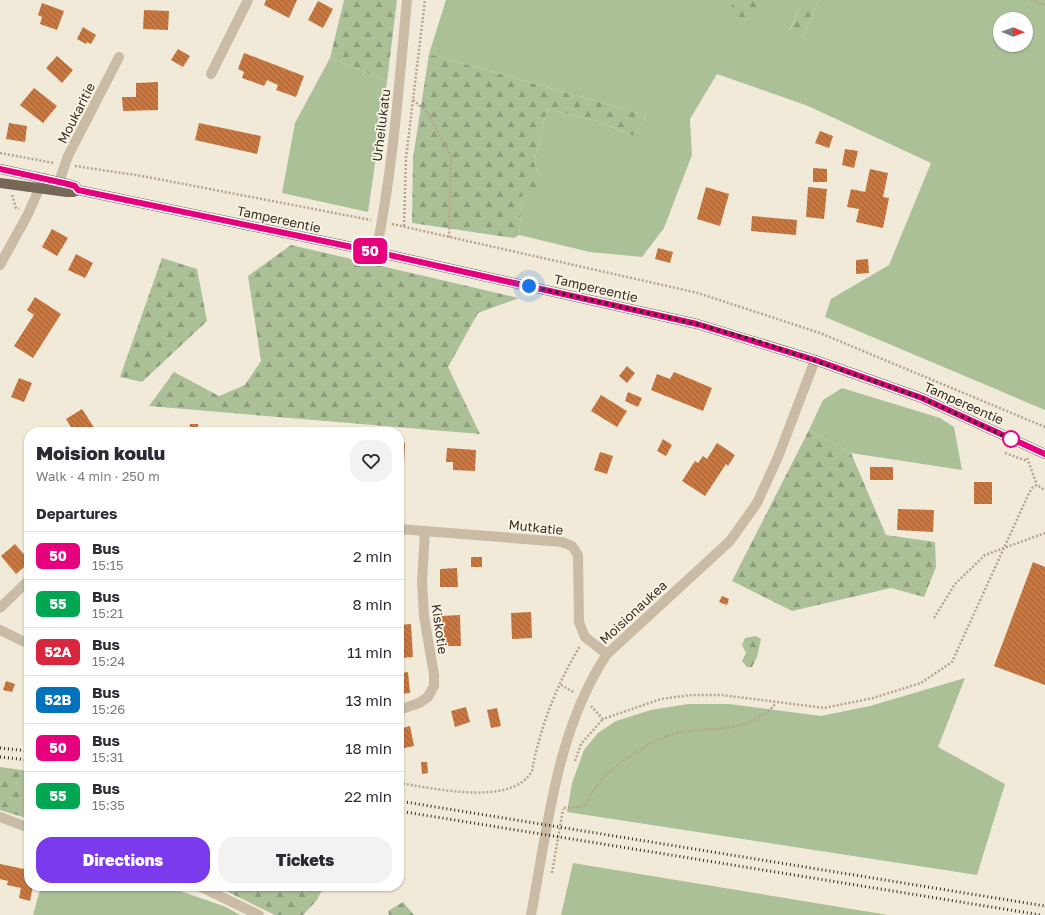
<!DOCTYPE html>
<html lang="en">
<head>
<meta charset="utf-8">
<style>
	body { margin:0; font-family:"Golos Text",sans-serif; background:#f2f2f3; color:#2b2b33; height:100vh; display:flex; flex-direction:column; font-size:15px; white-space:nowrap }
	* { box-sizing:border-box; margin:0 }
	p { font-size:13px; color:#7c7c81 }
	.icon { flex:none; width:22px; height:22px; fill:none; stroke:currentColor; stroke-width:2; stroke-linecap:round; stroke-linejoin:round }
	.map { position:relative; flex:1; overflow:hidden }
	.details { position:absolute; left:24px; top:427px; width:380px; height:464px; display:flex; flex-direction:column; background:#fff; border-radius:16px; box-shadow:0 1px 3px #0004 }
	.details>* { flex:none }
	.badge { padding:0 8px; border-radius:6px; font-size:14px; line-height:26px }
	.needle { width:26px; rotate:91deg }
	.tools { position:absolute; left:993px; top:12px; display:grid; gap:8px }
	.tools a { display:grid; place-items:center; width:40px; height:40px; border-radius:50%; background:#fff; box-shadow:0 1px 3px #0004; font-size:20px }
	.you { position:absolute; width:20px; height:20px; margin:-10px; border:3px solid #fff; border-radius:50%; background:#1a73e8; box-shadow:0 0 0 6px #1a73e833 }
	.map>.badge { position:absolute; translate:-50% -50%; box-shadow:0 0 0 2px #fff }
	h2 { padding:0 12px; font-size:15px; line-height:36px }
	.round { display:grid; place-items:center; flex:none; width:42px; height:42px; border-radius:16px; background:#f2f2f3 }
	.headline { display:flex; align-items:center; justify-content:space-between; height:68px; padding:0 12px }
	h1 { font-size:19px; font-weight:800; line-height:30px }
	.primary-button { display:flex; gap:8px; margin-top:auto; padding:8px 12px }
	.primary-button a { flex:1; height:46px; border-radius:16px; background:#7c3aed; color:#fff; font-size:16px; font-weight:800; line-height:46px; text-align:center }
	.primary-button a+a { background:#f2f2f3; color:#2b2b33 }
	ul { padding:0; list-style:none }
	li { display:flex; align-items:center; gap:12px; height:48px; padding:0 12px; border-top:1px solid #e1e1e2 }
	li div { flex:1 }
	li b { display:block; font-size:15px }
	li em { font-style:normal }
	li .badge { min-width:44px; font-weight:700; text-align:center }
	.map>svg:first-child { display:block }
	.green { fill:#acc098; fill-rule:evenodd }
	.forest { fill:url(#forest-firs) }
	.building { fill:url(#building-back-hatch) }
	.lines { fill:none; stroke-linecap:round; stroke-linejoin:round }
	.path { stroke:#b5a58e; stroke-width:2.5; stroke-dasharray:2 2; stroke-linecap:butt }
	.minor { stroke:#c9bba4; stroke-width:10 }
	.major { stroke:#776756; stroke-width:10 }
	.rail { stroke:#352d26; stroke-width:3; stroke-dasharray:1 3; stroke-linecap:butt }
	.line-casing { stroke:#fff; stroke-width:9 }
	.line { stroke:#e6007e; stroke-width:6 }
	.walk { stroke:#352d26; stroke-width:4; stroke-dasharray:0 7.2 }
	.stop-dot { fill:#fff; stroke:#e6007e; stroke-width:2 }
	.labels { text-anchor:middle; stroke-width:3.5; stroke-linejoin:round; paint-order:stroke }
	.street-label { font-size:13px; fill:#352d26; stroke:#f9f3e4 }
</style>
</head>
<body>
<div class="map">
<svg width="1045" height="915" viewBox="0 0 1045 915">
	<defs>
		<pattern id="forest-firs" width="22" height="20" patternUnits="userSpaceOnUse"><rect width="22" height="20" fill="#acc098"/><path d="M5 1l3.5 6h-7zM16 11l3.5 6h-7z" fill="#8d9c7c"/></pattern>
		<pattern id="building-back-hatch" width="6" height="6" patternUnits="userSpaceOnUse"><rect width="6" height="6" fill="#c9773f"/><path d="M-1 5l2 2M0 0l6 6M5-1l2 2" fill="none" stroke="#a46235"/></pattern>
	</defs>
	<rect width="100%" height="100%" fill="#f1ead8"/>
	<path class="green" d="M 446,0 L 802,0 L 790,30 L 803,38 L 818,0 L 1045,0 L 1045,410 L 825,317 L 831,299 L 889,265 L 931,163 L 808,106 L 717,74 L 690,119 L 692,155 L 664,228 L 642,257 L 590,252 L 519,235 L 523,190 L 540,177 L 534,163 L 547,109 L 597,121 L 634,136 L 646,115 L 429,54 ZM 1000,19 L 1026,19 L 1026,45 L 1000,45 Z
		M 330,58 L 387,81 L 368,212 L 282,193 L 295,123 Z
		M 842,388 L 940,418 L 954,427 L 962,470 L 851,453 L 809,430 L 823,400 Z
		M 965,678 L 938,747 L 1005,784 L 977,875 L 567,812 L 572,783 L 584,750 L 598,733 L 616,721 L 651,710 L 688,704 L 729,704 L 821,716 L 870,706 Z
		M 573,863 L 888,915 L 561,915 Z
		M 41,886 L 166,886 L 226,907 L 240,915 L 33,915 Z"/>
	<path class="forest" d="M 344,0 L 397,0 L 387,81 L 330,58 Z
		M 736,0 L 764,0 L 766,7 C 760,23 749,25 733,18 L 730,8 Z
		M 802,0 L 818,0 L 803,38 L 790,31 Z
		M 429,54 L 646,115 L 634,136 L 597,121 L 547,109 L 534,163 L 540,177 L 535,188 L 523,190 L 519,235 L 514,238 L 412,223 L 413,158 Z
		M 291,245 L 519,298 L 478,313 L 448,367 L 480,434 L 149,406 L 174,372 L 219,396 L 245,385 L 261,361 L 248,276 Z
		M 162,258 L 197,269 L 207,321 L 142,382 L 120,377 Z
		M 809,430 L 851,453 L 886,535 L 935,542 L 936,567 L 924,597 L 891,588 L 792,611 L 732,581 Z
		M 756,636 L 761,639 L 757,657 L 752,667 L 747,667 L 742,661 L 746,653 L 742,645 L 745,638 Z
		M 0,767 L 29,771 L 29,819 L 0,810 Z
		M 216,886 L 324,886 L 317,900 L 303,915 L 275,915 Z
		M 403,902 L 414,915 L 389,915 L 388,911 Z"/>
	<path class="building" d="M 266,0 L 297,0 L 289,18 L 264,5 Z
		M 318,1 L 333,9 L 323,28 L 308,20 Z
		M 42,3 L 64,11 L 57,30 L 40,24 L 42,17 L 38,15 Z
		M 144,10 L 169,11 L 168,30 L 143,29 Z
		M 83,27 L 96,35 L 91,44 L 87,42 L 86,44 L 77,39 Z
		M 178,49 L 190,56 L 183,67 L 171,60 Z
		M 244,53 L 304,76 L 296,97 L 276,90 L 278,85 L 267,80 L 264,86 L 242,78 L 244,72 L 238,69 Z
		M 57,56 L 73,70 L 62,83 L 46,68 Z
		M 158,82 L 158,110 L 123,111 L 122,97 L 136,97 L 136,83 Z
		M 34,88 L 57,106 L 43,123 L 20,105 Z
		M 9,123 L 27,126 L 25,142 L 6,139 Z
		M 199,123 L 261,136 L 257,154 L 195,140 Z
		M 820,131 L 833,136 L 829,148 L 815,143 Z
		M 845,149 L 858,151 L 854,168 L 842,165 Z
		M 813,168 L 827,169 L 827,182 L 813,182 Z
		M 870,169 L 888,173 L 883,197 L 889,198 L 883,228 L 856,222 L 859,209 L 847,207 L 851,189 L 865,192 Z
		M 706,187 L 729,194 L 720,226 L 697,219 Z
		M 808,187 L 827,189 L 824,219 L 806,217 Z
		M 752,216 L 797,220 L 796,235 L 751,231 Z
		M 52,229 L 68,238 L 57,256 L 42,247 Z
		M 658,248 L 673,252 L 670,263 L 655,259 Z
		M 76,254 L 93,263 L 85,278 L 68,270 Z
		M 868,259 L 869,273 L 856,274 L 856,260 Z
		M 35,297 L 61,314 L 33,358 L 14,346 L 34,315 L 27,310 Z
		M 627,366 L 635,373 L 627,383 L 619,376 Z
		M 674,372 L 712,388 L 703,411 L 651,390 L 657,374 L 670,379 Z
		M 19,378 L 32,383 L 24,402 L 11,397 Z
		M 628,392 L 642,398 L 638,407 L 625,401 Z
		M 601,395 L 627,411 L 617,427 L 591,411 Z
		M 82,409 L 97,432 L 74,432 L 66,419 Z
		M 190,424 L 198,424 L 198,432 L 189,432 Z
		M 663,439 L 672,445 L 666,456 L 657,451 Z
		M 399,443 L 405,443 L 404,463 L 399,462 Z
		M 717,443 L 735,455 L 728,466 L 726,464 L 705,496 L 682,481 L 695,461 L 698,463 L 703,456 L 707,459 Z
		M 447,448 L 476,450 L 475,471 L 453,470 L 453,462 L 446,462 Z
		M 600,452 L 613,456 L 607,474 L 594,470 Z
		M 870,467 L 893,467 L 893,480 L 870,480 Z
		M 974,482 L 992,482 L 992,504 L 974,504 Z
		M 898,509 L 934,510 L 933,532 L 897,530 Z
		M 15,544 L 29,560 L 29,563 L 16,574 L 1,556 Z
		M 471,557 L 482,557 L 482,567 L 471,567 Z
		M 1033,562 L 1045,567 L 1045,685 L 994,666 Z
		M 457,568 L 458,587 L 440,587 L 440,569 Z
		M 722,596 L 729,599 L 727,605 L 719,602 Z
		M 531,612 L 532,638 L 512,639 L 511,613 Z
		M 460,615 L 461,646 L 442,646 L 441,616 Z
		M 411,624 L 413,657 L 399,658 L 399,625 Z
		M 408,672 L 410,693 L 399,694 L 399,673 Z
		M 6,681 L 15,684 L 12,692 L 3,690 Z
		M 466,707 L 470,722 L 455,727 L 451,711 Z
		M 497,708 L 501,726 L 491,728 L 487,710 Z
		M 410,726 L 414,746 L 399,749 L 399,729 Z
		M 421,762 L 427,762 L 428,773 L 422,774 Z
		M 0,864 L 24,869 L 24,872 L 29,873 L 29,886 L 33,886 L 30,901 L 19,898 L 21,888 L 7,885 L 8,881 L 0,879 Z"/>
	<g class="lines">
		<path class="path" d="M 1031,0 L 1045,5
			M 413,100 L 426,111 L 451,156 L 449,238
			M 0,153 L 54,163
			M 75,166 L 142,176 L 371,220
			M 12,195 L 16,208 L 19,209
			M 392,224 L 698,293 L 820,333 L 1045,427
			M 404,226 L 406,158 L 425,0
			M 1005,453 L 1027,461
			M 1027,458 L 1037,485
			M 934,618 L 955,584 L 985,555 L 1045,533
			M 561,685 L 575,693
			M 591,706 L 603,719 L 661,699 L 692,695 L 722,695 L 824,708 L 873,698 L 921,683 L 952,662 L 1029,493 L 1033,487 L 1037,485 L 1045,490
			M 575,761 L 581,744 L 603,719
			M 399,783 C 433,788 512,807 532,771 C 540,727 557,684 580,646
			M 564,808 L 577,807 L 585,805 C 592,792 601,778 613,769 C 627,757 662,735 680,732 C 713,727 753,733 776,703
			M 552,873 L 563,809"/>
		<path class="minor" d="M 211,74 L 248,0
			M 59,182 L 68,156 L 119,57
			M 376,252 C 393,170 399,84 407,0
			M 0,265 L 28,214 L 44,178
			M 399,529 L 562,542 L 572,546 L 578,555 L 579,622 L 582,630 L 585,637 L 607,654
			M 0,608 L 29,580
			M 0,630 L 29,644
			M 399,710 L 419,703 L 428,697 L 434,686 L 434,675 L 424,616 L 422,582 L 425,531
			M 0,817 L 29,828
			M 199,886 L 259,915
			M 531,915 C 548,826 556,731 607,654 L 730,541 L 757,503 L 778,457 L 815,360"/>
		<path class="major" d="M 0,169 L 68,184 L 75,186 L 78,190 L 376,252 L 697,324 L 815,360 L 922,398 L 1045,454
			M 0,183 L 67,192 L 73,192 L 78,190"/>
		<path class="rail" d="M 0,748 L 29,751
			M 0,757 L 29,760
			M 399,801 L 1045,906
			M 399,811 L 1041,915"/>
	</g>
	<g class="lines">
		<g class="line-casing">
			<path id="line" d="M 0,169 L 68,184 L 75,186 L 78,190 L 376,252 L 697,324 L 815,360 L 922,398 L 1045,454"/>
		</g>
		<use href="#line" class="line"/>
		<path class="walk" d="M 529,286 L 697,324 L 758,341 L 922,398 L 1011,439"/>
	</g>
	<circle class="stop-dot" cx="1011" cy="439" r="8"/>
	<g class="labels">
		<g class="street-label">
			<text transform="translate(76 113) rotate(-63)" y="5">Moukaritie</text>
			<text transform="translate(381 125) rotate(-83)" y="5">Urheilukatu</text>
			<text transform="translate(279 219) rotate(12)" y="5">Tampereentie</text>
			<text transform="translate(596 288) rotate(13)" y="5">Tampereentie</text>
			<text transform="translate(964 403) rotate(24)" y="5">Tampereentie</text>
			<text transform="translate(536 527) rotate(6)" y="5">Mutkatie</text>
			<text transform="translate(633 612) rotate(-43)" y="5">Moisionaukea</text>
			<text transform="translate(440 629) rotate(82)" y="5">Kiskotie</text>
		</g>
	</g>
</svg>
<div class="tools">
<a><svg class="needle" viewBox="-14 -14 28 28"><path d="M0-13l5 13h-10z" fill="#e53935"/><path d="M0 13l5-13h-10z" fill="#7c7c81"/></svg></a>
</div>
<div class="you" style="left:529px;top:286px"></div>
<b class="badge" style="left:370px;top:251px;background:#e6007e;color:#fff">50</b>
<section class="details">
<div class="headline"><div><h1>Moision koulu</h1><p>Walk · 4 min · 250 m</p></div><a class="round"><svg class="icon" aria-label="heart" viewBox="0 0 24 24"><path d="M12 20l-8-8c-3-5 5-10 8-4 3-6 11-1 8 4z"/></svg></a></div>
<h2>Departures</h2>
<ul>
<li><span class="badge" style="background:#e6007e;color:#fff">50</span><div><b>Bus</b><p>15:15</p></div><em>2 min</em></li>
<li><span class="badge" style="background:#00a651;color:#fff">55</span><div><b>Bus</b><p>15:21</p></div><em>8 min</em></li>
<li><span class="badge" style="background:#d7263d;color:#fff">52A</span><div><b>Bus</b><p>15:24</p></div><em>11 min</em></li>
<li><span class="badge" style="background:#0072bc;color:#fff">52B</span><div><b>Bus</b><p>15:26</p></div><em>13 min</em></li>
<li><span class="badge" style="background:#e6007e;color:#fff">50</span><div><b>Bus</b><p>15:31</p></div><em>18 min</em></li>
<li><span class="badge" style="background:#00a651;color:#fff">55</span><div><b>Bus</b><p>15:35</p></div><em>22 min</em></li>
</ul>
<div class="primary-button"><a>Directions</a><a>Tickets</a></div>
</section>
</div>
</body>
</html>
